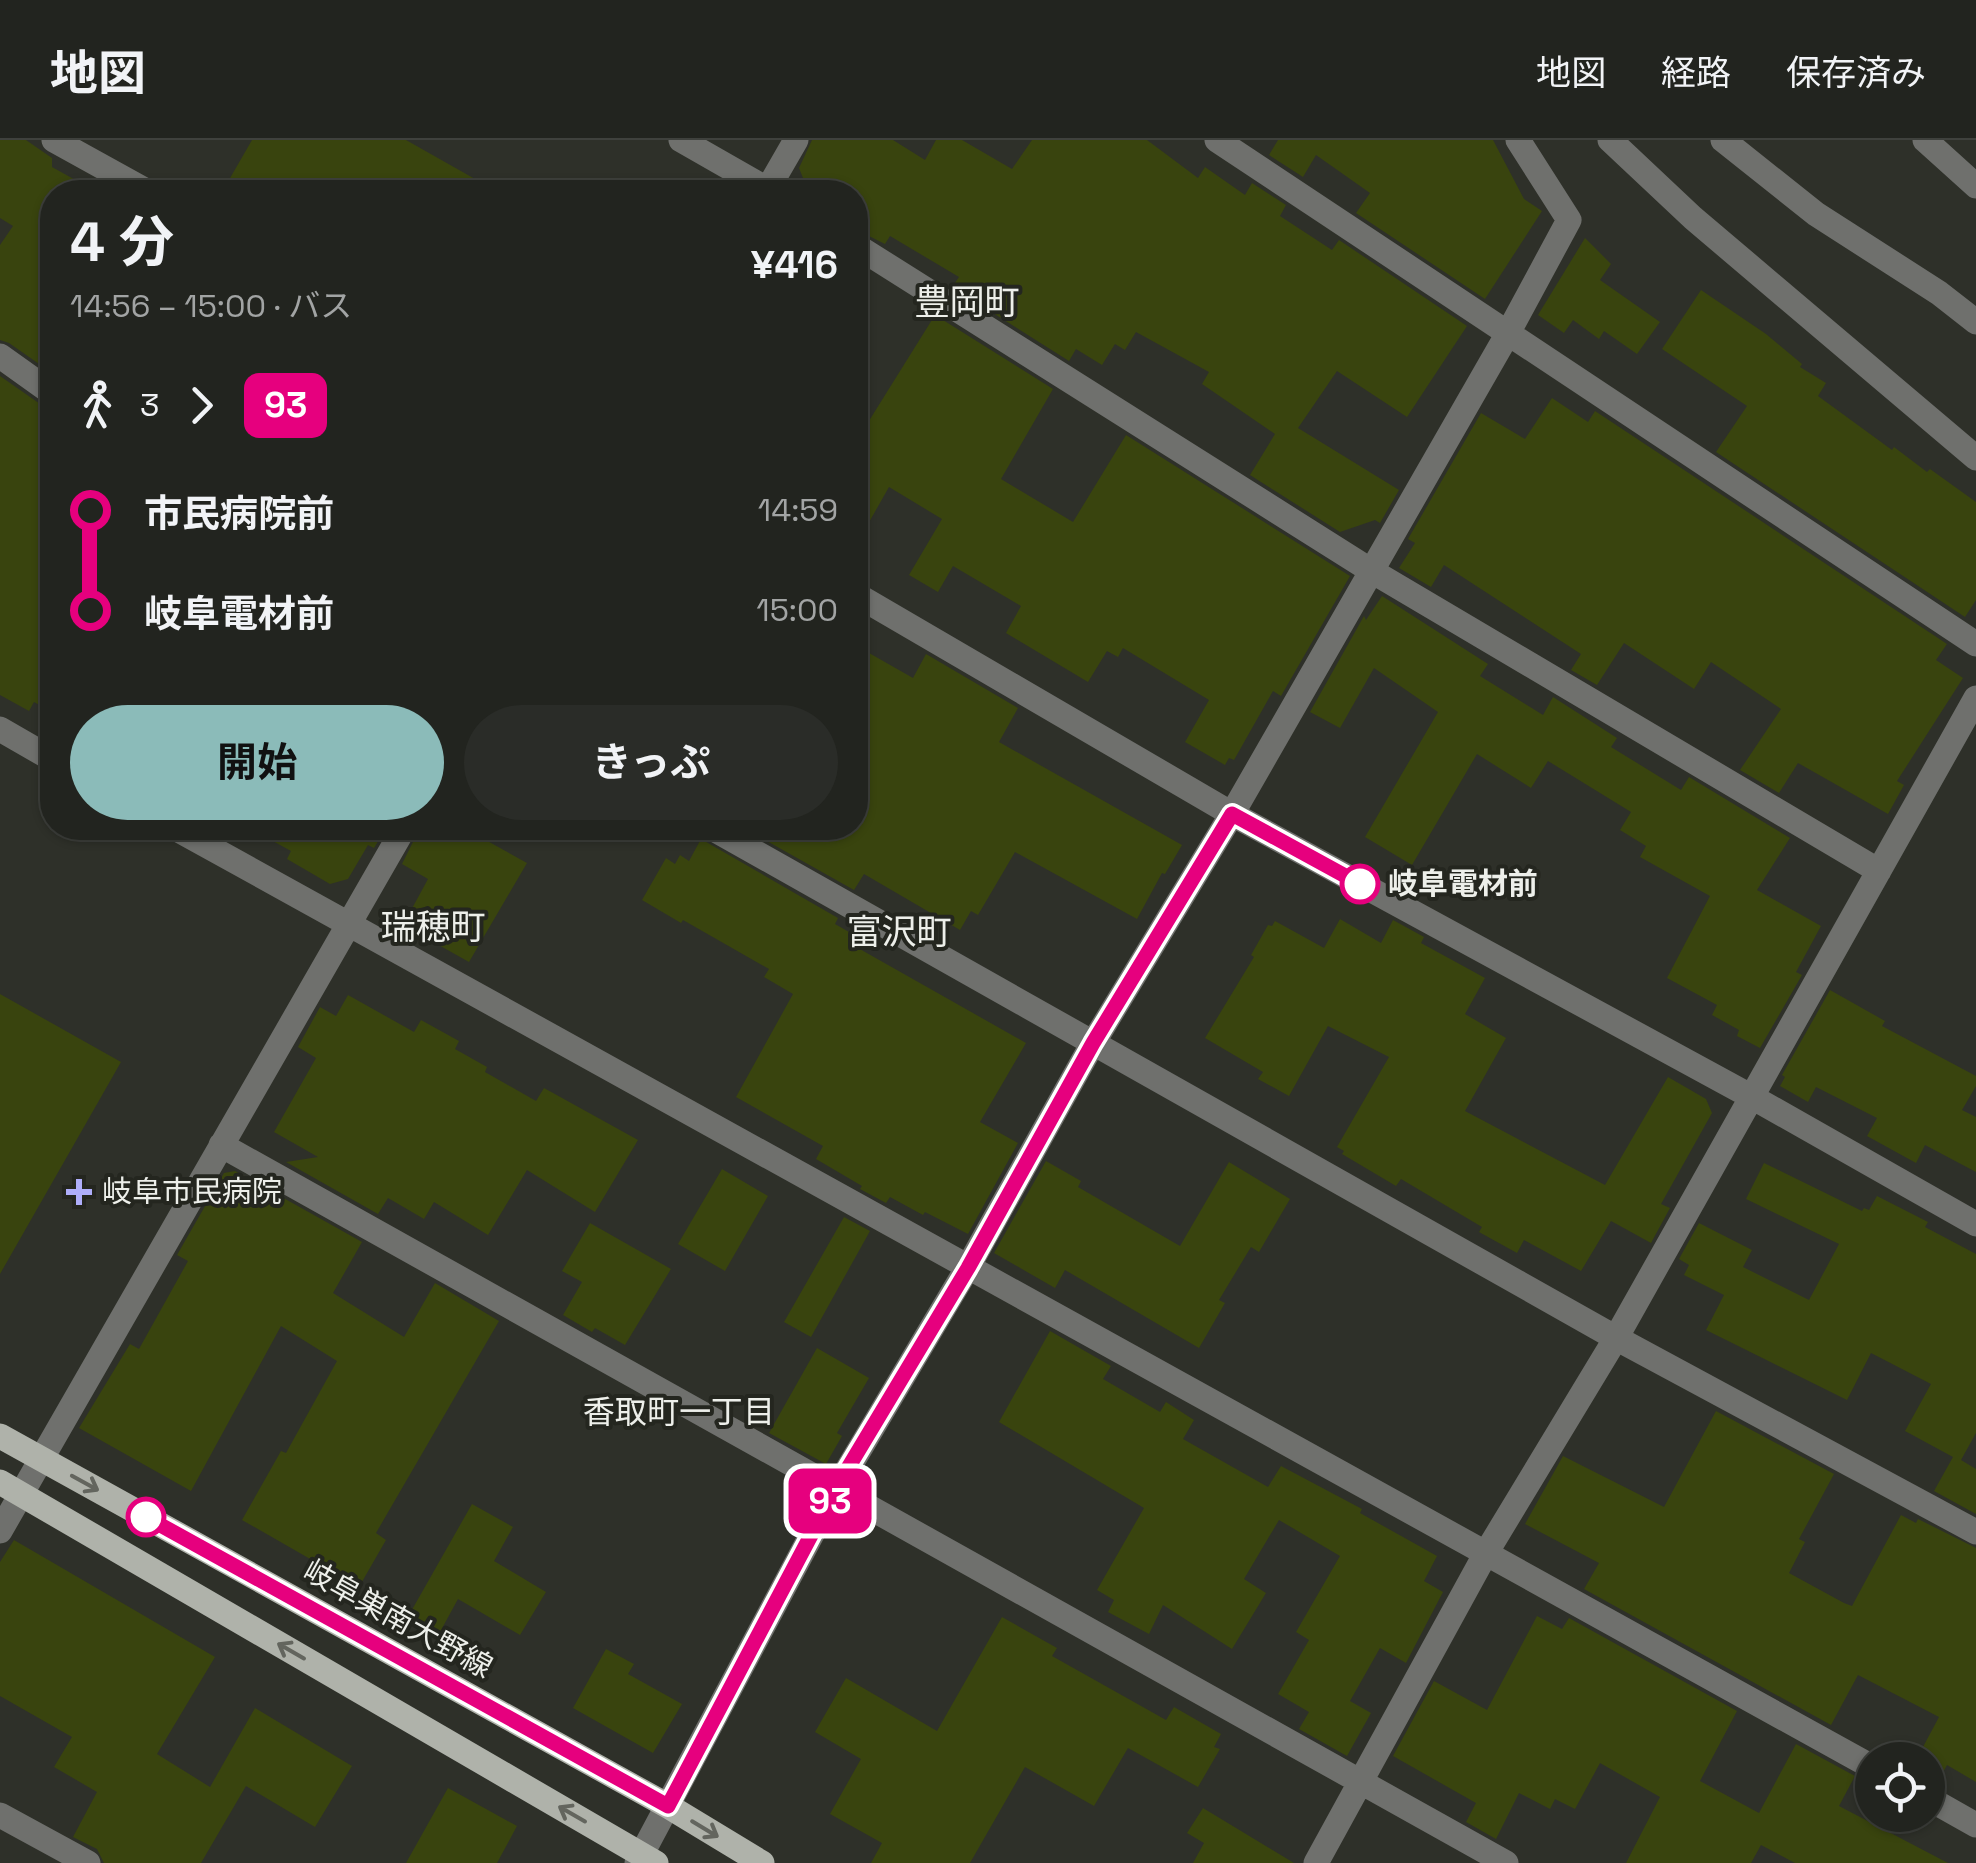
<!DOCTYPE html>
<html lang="ja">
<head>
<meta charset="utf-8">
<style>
	body { margin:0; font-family:"Space Grotesk","Noto Sans JP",sans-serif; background:#2a2c28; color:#f1f3f6; height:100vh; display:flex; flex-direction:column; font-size:38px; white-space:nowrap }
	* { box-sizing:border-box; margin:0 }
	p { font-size:32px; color:#a2a4a4 }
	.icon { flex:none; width:55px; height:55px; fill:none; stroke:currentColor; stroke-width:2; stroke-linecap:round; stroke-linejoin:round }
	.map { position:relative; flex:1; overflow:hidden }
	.side { position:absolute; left:40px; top:40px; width:828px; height:660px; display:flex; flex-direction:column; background:#22241f; border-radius:40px; box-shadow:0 2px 8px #0004,0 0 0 2px #3f413d }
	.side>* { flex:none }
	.badge { padding:0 20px; border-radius:15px; font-size:35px; line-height:65px }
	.tools { position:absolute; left:1855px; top:1602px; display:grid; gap:20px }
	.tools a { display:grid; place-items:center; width:90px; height:90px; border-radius:50%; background:#22241f; box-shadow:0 2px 8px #0004,0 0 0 2px #3f413d; font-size:50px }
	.map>.badge { position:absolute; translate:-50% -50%; box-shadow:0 0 0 5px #fff }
	.legs { display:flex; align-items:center; gap:15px; height:110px; padding:0 30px; font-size:32px }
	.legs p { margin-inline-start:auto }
	.summary { display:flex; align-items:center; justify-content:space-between; height:170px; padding:0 30px }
	h1 { font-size:55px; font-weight:700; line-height:75px }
	.action { display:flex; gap:20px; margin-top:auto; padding:20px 30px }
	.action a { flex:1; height:115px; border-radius:60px; background:#8bbbb9; color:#111; font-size:40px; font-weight:700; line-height:115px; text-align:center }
	.action a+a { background:#2a2c28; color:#f1f3f6 }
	ul { padding:0 30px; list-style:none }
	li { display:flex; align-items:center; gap:35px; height:100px; font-size:38px }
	li i { display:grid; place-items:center; width:15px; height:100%; margin:0 12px; background:currentColor }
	li i::after { content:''; width:25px; height:25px; margin:-12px; border:8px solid; border-radius:50%; background:#22241f }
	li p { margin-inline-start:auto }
	li:first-child i { background:linear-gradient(#0000 50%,currentColor 0) }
	li:last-child i { background:linear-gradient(currentColor 50%,#0000 0) }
	header { display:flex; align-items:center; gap:60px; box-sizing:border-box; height:140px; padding:0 50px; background:#22241f; border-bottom:2px solid #3f413d }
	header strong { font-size:48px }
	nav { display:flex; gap:55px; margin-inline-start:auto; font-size:35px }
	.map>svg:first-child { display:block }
	.building { fill:#39440e }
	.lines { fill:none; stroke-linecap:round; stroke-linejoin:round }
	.minor { stroke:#6f706d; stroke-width:25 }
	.major { stroke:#afb2aa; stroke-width:25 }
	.oneway { stroke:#63655e }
	.line-1-casing { stroke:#fff; stroke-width:22 }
	.line-1 { stroke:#e6007e; stroke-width:15 }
	.stop-1-dot { fill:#fff; stroke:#e6007e; stroke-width:5 }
	.poi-dot { fill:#afaefa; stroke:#24261f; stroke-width:4 }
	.labels { text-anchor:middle; stroke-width:8; stroke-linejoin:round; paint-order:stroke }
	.stop-label { font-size:30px; font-weight:bold; fill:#edefea; stroke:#24261f; text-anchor:start }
	.poi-label { font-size:30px; fill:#edefea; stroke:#24261f; text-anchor:start }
	.street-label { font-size:30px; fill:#edefea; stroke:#24261f }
	.neighbourhood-label { font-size:32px; fill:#edefea; stroke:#24261f }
	.quarter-label { font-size:35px; fill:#edefea; stroke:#24261f }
</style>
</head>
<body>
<header>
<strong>地図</strong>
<nav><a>地図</a><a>経路</a><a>保存済み</a></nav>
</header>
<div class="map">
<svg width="1976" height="1723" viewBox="0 0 1976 1723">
	<rect width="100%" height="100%" fill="#2e3029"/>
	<path class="building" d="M 0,0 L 26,0 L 52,18 L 52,27 L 97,52 L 52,52 L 52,233 L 9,203 L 0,200 L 0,105 L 13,86 L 0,78 Z
		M 252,0 L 406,0 L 498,52 L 222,52 Z
		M 812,0 L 893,0 L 925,20 L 936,0 L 962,0 L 1012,29 L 1032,0 L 1147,0 L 1198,38 L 1205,27 L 1245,55 L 1252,43 L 1286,65 L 1280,76 L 1332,110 L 1339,100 L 1467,186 L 1407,277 L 1337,231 L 1298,288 L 1399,350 L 1380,383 L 1375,380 L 1340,392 L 1250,335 L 1275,294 L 1202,244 L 1209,232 L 1136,192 L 1125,210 L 1115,204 L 1102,225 L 1076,209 L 1069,221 L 952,147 L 959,137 L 890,96 L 885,104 L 855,89 L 855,52 L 820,52 L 805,43 L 799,28 Z
		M 1278,0 L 1493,0 L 1524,59 L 1542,71 L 1485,159 L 1356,73 L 1370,53 L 1316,15 L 1303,37 L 1269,15 Z
		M 1585,98 L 1611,124 L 1600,140 L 1660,182 L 1637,214 L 1604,191 L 1599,199 L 1573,180 L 1564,193 L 1538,175 Z
		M 1701,150 L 1766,194 L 1802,224 L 1800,227 L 1826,243 L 1818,256 L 1892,310 L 1894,307 L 1927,332 L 1930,329 L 1976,362 L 1976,460 L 1965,477 L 1716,312 L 1747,266 L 1662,209 Z
		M 935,175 L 1053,249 L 1001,339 L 1073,382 L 1126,295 L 1350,436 L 1281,556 L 1273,551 L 1234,620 L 1229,618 L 1225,625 L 1185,602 L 1209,560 L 1123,508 L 1118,517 L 1107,511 L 1088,542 L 1006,493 L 1021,466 L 953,426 L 938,452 L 909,435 L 942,379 L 889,347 L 855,407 L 855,276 L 867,284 Z
		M 0,236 L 43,266 L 52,269 L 52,572 L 34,562 L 29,571 L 0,555 Z
		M 1552,258 L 1588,282 L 1595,271 L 1947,504 L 1936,520 L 1963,538 L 1897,641 L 1904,645 L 1888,674 L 1798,623 L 1779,653 L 1740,630 L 1781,569 L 1711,522 L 1694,549 L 1624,503 L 1597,545 L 1571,530 L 1581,514 L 1444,425 L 1431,447 L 1399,428 L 1415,403 L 1408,399 L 1481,273 L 1525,299 Z
		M 1382,456 L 1488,524 L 1480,536 L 1543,575 L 1553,557 L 1617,598 L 1611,607 L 1681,650 L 1689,637 L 1790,698 L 1757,750 L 1821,786 L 1796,832 L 1802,835 L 1760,908 L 1737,896 L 1739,890 L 1712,875 L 1717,865 L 1667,838 L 1710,756 L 1640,717 L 1646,706 L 1620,690 L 1631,672 L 1548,621 L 1531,648 L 1477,614 L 1412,725 L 1365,697 L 1438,572 L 1374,528 L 1340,588 L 1310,572 L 1364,476 L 1366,480 Z
		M 855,505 L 913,538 L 926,514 L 1018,568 L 999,602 L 1182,705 L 1165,734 L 1162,733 L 1137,779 L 1015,712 L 978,775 L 971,771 L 960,790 L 864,734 L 854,750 L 744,688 L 855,688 Z
		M 249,688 L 386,688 L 374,708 L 368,705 L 348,739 L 330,744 L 287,719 L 291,711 Z
		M 420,688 L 464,688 L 527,723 L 469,822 L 403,785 L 428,739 L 402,724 Z
		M 701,699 L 838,778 L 835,784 L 863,800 L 858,808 L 1026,903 L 980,982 L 1018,1003 L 968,1094 L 925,1072 L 923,1075 L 890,1057 L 886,1063 L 860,1049 L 862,1046 L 816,1019 L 823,1006 L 736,957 L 793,854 L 764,837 L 769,829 L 683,780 L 681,783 L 642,760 L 666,718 L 675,724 L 680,715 L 689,721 Z
		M 1340,779 L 1381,803 L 1393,780 L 1424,797 L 1421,803 L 1485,838 L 1465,874 L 1506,898 L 1465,971 L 1605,1045 L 1668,937 L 1706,959 L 1712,973 L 1661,1064 L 1670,1068 L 1651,1103 L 1611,1081 L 1581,1131 L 1524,1100 L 1517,1113 L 1479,1092 L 1482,1087 L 1401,1039 L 1396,1046 L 1342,1014 L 1344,1011 L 1337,1007 L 1389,917 L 1328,886 L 1289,956 L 1258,939 L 1263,932 L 1205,898 L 1254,817 L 1251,815 L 1268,785 L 1272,786 L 1275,781 L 1324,808 Z
		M 1830,850 L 1885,881 L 1882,886 L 1976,936 L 1976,946 L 1962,970 L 1976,977 L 1976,1032 L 1925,1005 L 1916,1023 L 1867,996 L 1877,978 L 1816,947 L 1808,962 L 1780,946 L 1785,937 L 1782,935 Z
		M 0,854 L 121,922 L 0,1134 Z
		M 348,855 L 414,892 L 421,880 L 459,901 L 455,909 L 487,927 L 485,932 L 536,961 L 544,948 L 638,1000 L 595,1072 L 527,1030 L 488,1095 L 434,1062 L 424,1079 L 388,1058 L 378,1074 L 286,1022 L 318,1017 L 274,992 L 316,918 L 298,907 L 320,867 L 336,876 Z
		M 1046,1021 L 1081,1041 L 1078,1047 L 1180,1106 L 1229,1022 L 1290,1059 L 1259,1112 L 1251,1107 L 1219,1160 L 1225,1163 L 1199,1208 L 1065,1130 L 1055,1148 L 994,1113 Z
		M 1764,1023 L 1862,1071 L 1864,1068 L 1869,1070 L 1877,1056 L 1928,1082 L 1925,1087 L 1976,1114 L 1976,1293 L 1961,1320 L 1976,1329 L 1976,1374 L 1934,1351 L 1953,1317 L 1905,1291 L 1931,1244 L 1871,1213 L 1847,1260 L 1706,1190 L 1724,1155 L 1684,1135 L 1689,1125 L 1679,1119 L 1699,1083 L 1752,1110 L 1743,1127 L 1809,1160 L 1839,1104 L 1746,1059 Z
		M 722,1029 L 768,1056 L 725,1131 L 678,1104 Z
		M 235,1031 L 362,1102 L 333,1153 L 404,1197 L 435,1143 L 499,1181 L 376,1393 L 386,1400 L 359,1447 L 242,1380 L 281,1311 L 286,1313 L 337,1221 L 281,1186 L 191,1351 L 79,1288 L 130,1204 L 139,1209 L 188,1121 L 177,1115 L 224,1033 Z
		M 844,1077 L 870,1091 L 811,1197 L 784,1182 Z
		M 590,1083 L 671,1129 L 625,1205 L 595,1188 L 592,1192 L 563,1175 L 582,1142 L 562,1131 Z
		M 1050,1191 L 1111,1226 L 1103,1239 L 1160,1272 L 1166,1262 L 1194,1280 L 1183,1299 L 1268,1347 L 1281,1326 L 1362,1369 L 1360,1373 L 1437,1416 L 1424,1441 L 1443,1452 L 1406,1523 L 1380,1508 L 1350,1561 L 1371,1573 L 1347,1616 L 1299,1589 L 1309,1572 L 1278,1554 L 1309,1500 L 1296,1492 L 1340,1416 L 1279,1380 L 1244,1439 L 1266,1453 L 1232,1509 L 1163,1465 L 1149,1494 L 1108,1472 L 1114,1460 L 1097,1450 L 1144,1368 L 999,1282 Z
		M 817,1208 L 869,1238 L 837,1293 L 842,1296 L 826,1324 L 769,1293 Z
		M 1716,1271 L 1834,1334 L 1799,1399 L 1805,1402 L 1789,1433 L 1844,1463 L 1852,1466 L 1901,1375 L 1916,1383 L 1918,1379 L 1976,1408 L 1976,1642 L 1947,1625 L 1940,1638 L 1928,1631 L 1928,1620 L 1916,1620 L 1939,1577 L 1858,1535 L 1831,1585 L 1584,1449 L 1599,1423 L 1525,1384 L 1563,1316 L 1664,1367 Z
		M 472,1364 L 513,1387 L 494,1421 L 546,1452 L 520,1495 L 458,1459 L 440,1492 L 409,1475 Z
		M 14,1400 L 215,1517 L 157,1614 L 210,1647 L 255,1568 L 352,1626 L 315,1687 L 246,1646 L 201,1723 L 104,1723 L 97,1709 L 73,1697 L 97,1652 L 54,1627 L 72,1597 L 0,1556 L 0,1422 Z
		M 1537,1476 L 1562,1489 L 1569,1478 L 1737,1571 L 1700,1641 L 1759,1673 L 1796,1604 L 1855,1636 L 1839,1666 L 1948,1723 L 1795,1723 L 1761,1705 L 1751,1723 L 1626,1723 L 1660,1657 L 1600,1623 L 1575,1669 L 1555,1659 L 1550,1669 L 1519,1653 L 1496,1699 L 1466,1682 L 1476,1663 L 1393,1616 L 1434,1541 L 1487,1570 Z
		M 1002,1477 L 1057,1508 L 1052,1516 L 1166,1580 L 1174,1567 L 1221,1594 L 1214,1607 L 1220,1609 L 1198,1647 L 1128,1608 L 1094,1666 L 1025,1627 L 970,1723 L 871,1723 L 882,1703 L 830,1674 L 861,1619 L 815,1592 L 846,1538 L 937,1591 Z
		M 606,1509 L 634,1524 L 628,1534 L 682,1564 L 653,1613 L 573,1568 Z
		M 448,1648 L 517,1686 L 497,1723 L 406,1723 Z
		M 1203,1668 L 1294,1723 L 1193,1723 L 1204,1703 L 1187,1693 Z"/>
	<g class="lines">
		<path class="minor" d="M 54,0 L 148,52
			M 681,0 L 772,52
			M 1217,0 L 1976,504
			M 1610,0 L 1693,78 L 1976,318
			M 1723,0 L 1816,74 L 1939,153 L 1976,182
			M 1925,0 L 1976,46
			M 766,52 L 796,0
			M 855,105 L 1370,430 L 1879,731
			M 0,216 L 52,253
			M 855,454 L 1232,674 L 1752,957 L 1976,1084
			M 0,589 L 52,619
			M 175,688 L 1872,1627
			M 712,688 L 1616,1198 L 1976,1392
			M 221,1005 L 1506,1723
			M 0,1391 L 404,688
			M 1928,1658 L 1976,1685
			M 0,1675 L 88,1723
			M 637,1723 L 836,1349 L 968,1127 L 1093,903 L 1232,674 L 1507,195 L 1569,80 L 1518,0
			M 1316,1723 L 1486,1413 L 1616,1198 L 1976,558"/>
		<path class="major" d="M 0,1296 L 668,1666 L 762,1723
			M 0,1342 L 656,1723"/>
	</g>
	<defs><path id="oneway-shaft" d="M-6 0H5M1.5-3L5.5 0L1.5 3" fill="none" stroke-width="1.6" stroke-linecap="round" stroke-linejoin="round" transform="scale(2.5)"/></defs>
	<g class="oneway">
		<use href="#oneway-shaft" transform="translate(85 1343) rotate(29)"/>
		<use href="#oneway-shaft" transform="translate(291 1511) rotate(-150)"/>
		<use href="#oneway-shaft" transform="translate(572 1674) rotate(-150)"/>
		<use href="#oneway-shaft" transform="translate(705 1689) rotate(31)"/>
	</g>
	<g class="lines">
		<g class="line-1-casing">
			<path id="line-1" d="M 146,1377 L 668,1666 L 836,1348 L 968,1128 L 1093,903 L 1232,674 L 1360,744"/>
		</g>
		<use href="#line-1" class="line-1"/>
	</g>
	<g class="stop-1-dot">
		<circle cx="1360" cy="744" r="18"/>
		<circle cx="146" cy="1377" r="18"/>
	</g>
	<path class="poi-dot" d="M74 1037h10v10h10v10h-10v10h-10v-10h-10v-10h10z"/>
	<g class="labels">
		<g class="stop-label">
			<text x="1388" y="754">岐阜電材前</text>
		</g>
		<g class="poi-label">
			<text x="102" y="1062">岐阜市民病院</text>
		</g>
		<g class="street-label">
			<text transform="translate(398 1479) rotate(29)" y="10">岐阜巣南大野線</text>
		</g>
		<g class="neighbourhood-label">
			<text x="679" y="1283">香取町一丁目</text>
		</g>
		<g class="quarter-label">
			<text x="967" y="174">豊岡町</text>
			<text x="433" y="799">瑞穂町</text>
			<text x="899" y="804">富沢町</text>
		</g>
	</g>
</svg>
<div class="tools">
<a><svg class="icon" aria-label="locate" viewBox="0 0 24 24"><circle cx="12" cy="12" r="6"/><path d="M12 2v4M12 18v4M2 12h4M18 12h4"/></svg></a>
</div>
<b class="badge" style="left:830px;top:1361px;background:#e6007e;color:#fff">93</b>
<section class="side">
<div class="summary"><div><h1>4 分</h1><p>14:56 – 15:00 · バス</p></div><b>¥416</b></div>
<div class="legs"><svg class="icon" aria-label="walk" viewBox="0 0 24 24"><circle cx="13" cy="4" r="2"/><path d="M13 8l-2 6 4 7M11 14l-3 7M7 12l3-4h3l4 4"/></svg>3<svg class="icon" aria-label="forward" viewBox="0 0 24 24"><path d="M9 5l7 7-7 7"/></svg><b class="badge" style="background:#e6007e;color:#fff">93</b></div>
<ul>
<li><i style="color:#e6007e"></i><b>市民病院前</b><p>14:59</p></li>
<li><i style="color:#e6007e"></i><b>岐阜電材前</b><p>15:00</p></li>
</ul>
<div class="action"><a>開始</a><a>きっぷ</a></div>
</section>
</div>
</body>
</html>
